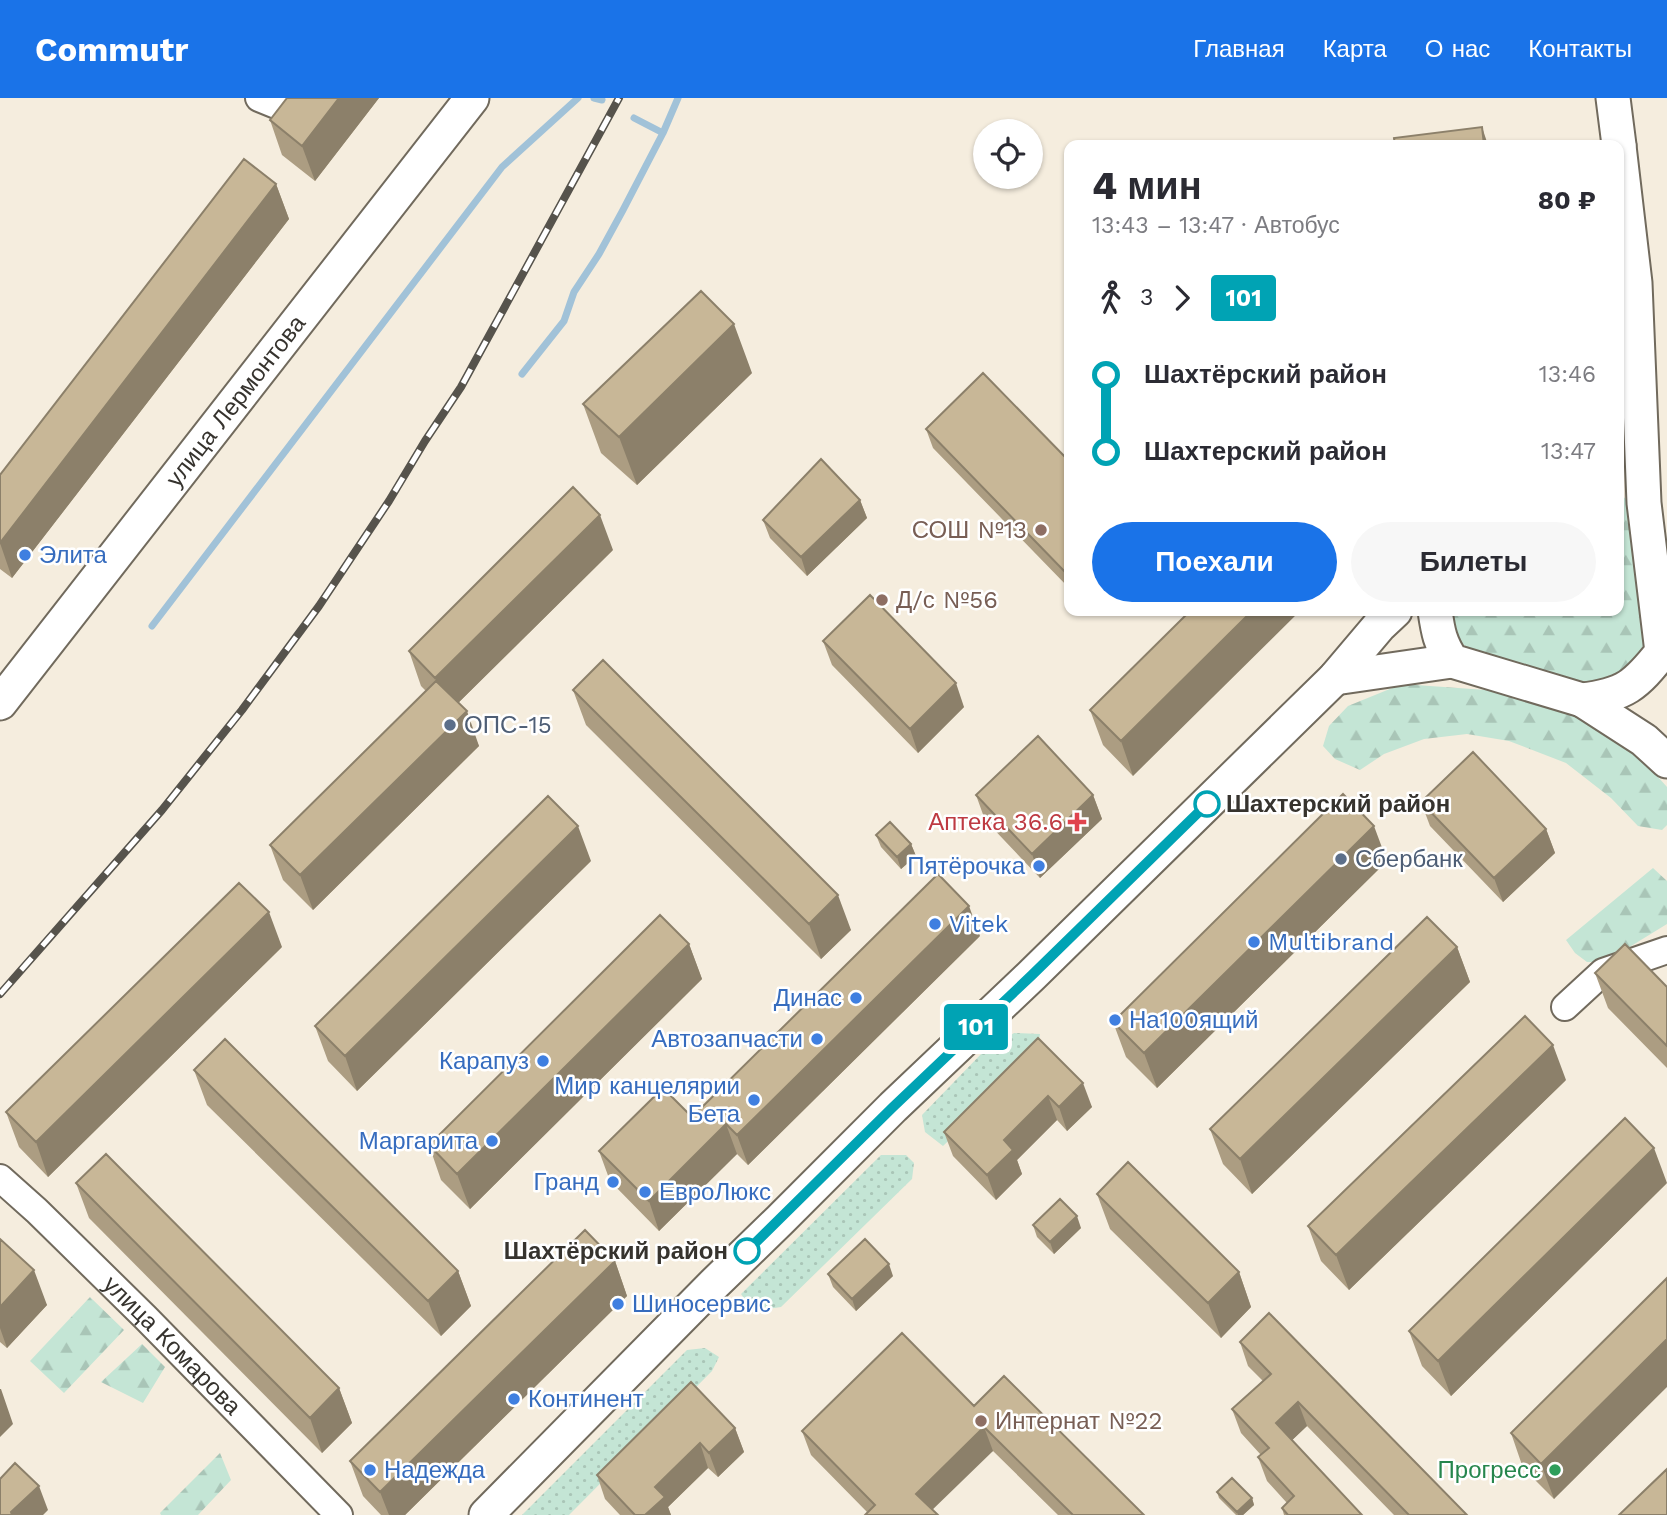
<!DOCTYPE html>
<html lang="ru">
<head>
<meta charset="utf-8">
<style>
	body { margin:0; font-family:"Work Sans",sans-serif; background:#f7f7f7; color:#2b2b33; height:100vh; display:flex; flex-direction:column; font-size:26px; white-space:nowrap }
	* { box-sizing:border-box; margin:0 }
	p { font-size:23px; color:#7c7c81 }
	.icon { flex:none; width:38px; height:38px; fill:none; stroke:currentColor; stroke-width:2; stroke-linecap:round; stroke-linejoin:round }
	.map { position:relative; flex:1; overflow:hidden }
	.side { position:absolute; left:1064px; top:42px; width:560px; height:476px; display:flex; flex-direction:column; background:#fff; border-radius:14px; box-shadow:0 2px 5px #0004 }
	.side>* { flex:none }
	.badge { padding:0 14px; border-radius:5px; font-size:24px; line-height:46px }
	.buttons { position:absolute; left:973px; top:21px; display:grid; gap:14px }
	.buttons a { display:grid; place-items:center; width:70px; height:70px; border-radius:50%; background:#fff; box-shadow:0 2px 5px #0004; font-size:35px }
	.map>.badge { position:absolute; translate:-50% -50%; box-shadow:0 0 0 4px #fff }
	.legs { display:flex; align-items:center; gap:10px; height:77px; padding:0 28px; font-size:23px }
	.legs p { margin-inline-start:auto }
	.overview { display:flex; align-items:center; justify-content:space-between; height:119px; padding:0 28px }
	h1 { font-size:38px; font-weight:800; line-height:52px }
	.action { display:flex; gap:14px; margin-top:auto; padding:14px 28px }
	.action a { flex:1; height:80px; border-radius:42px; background:#1a73e8; color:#fff; font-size:28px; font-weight:800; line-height:80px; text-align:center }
	.action a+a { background:#f7f7f7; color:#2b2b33 }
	ul { padding:0 28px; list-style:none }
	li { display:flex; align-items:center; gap:24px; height:77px; font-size:26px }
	li i { display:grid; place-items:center; width:10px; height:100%; margin:0 9px; background:currentColor }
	li i::after { content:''; width:18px; height:18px; margin:-9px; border:5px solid; border-radius:50%; background:#fff }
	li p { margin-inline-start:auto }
	li:first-child i { background:linear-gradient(#0000 50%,currentColor 0) }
	li:last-child i { background:linear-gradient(currentColor 50%,#0000 0) }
	header { display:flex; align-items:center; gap:42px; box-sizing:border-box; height:98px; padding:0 35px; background:#1a73e8; color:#fff }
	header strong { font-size:33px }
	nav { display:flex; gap:38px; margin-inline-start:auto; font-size:24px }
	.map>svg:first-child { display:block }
	.grass { fill:url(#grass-dots) }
	.forest { fill:url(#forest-firs) }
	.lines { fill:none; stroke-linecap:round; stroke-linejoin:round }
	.stream { stroke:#a1c2d8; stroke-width:7 }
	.minor-casing { stroke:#716a5d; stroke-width:30 }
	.major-casing { stroke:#716a5d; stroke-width:37 }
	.minor { stroke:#fff; stroke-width:26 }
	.major { stroke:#fff; stroke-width:33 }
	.rail-casing { stroke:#56534c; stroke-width:8 }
	.rail { stroke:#fff; stroke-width:5; stroke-dasharray:16; stroke-linecap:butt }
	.wall { fill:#ac9d82 }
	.shaded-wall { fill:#8c806a }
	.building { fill:#c8b797; stroke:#8c806a; stroke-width:2 }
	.line-1-casing { stroke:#fff; stroke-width:16 }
	.line-1 { stroke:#00a3b4; stroke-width:10 }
	.education-dot { fill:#8d6e63; stroke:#fff; stroke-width:2.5 }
	.shop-dot { fill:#3f7fe0; stroke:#fff; stroke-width:2.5 }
	.service-dot { fill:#5c6f8a; stroke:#fff; stroke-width:2.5 }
	.stop-1-dot { fill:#fff; stroke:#00a3b4; stroke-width:3.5 }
	.health-dot { fill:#e0444e; stroke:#fff; stroke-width:2.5 }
	.leisure-dot { fill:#2e9e5b; stroke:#fff; stroke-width:2.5 }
	.labels { text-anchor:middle; stroke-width:5; stroke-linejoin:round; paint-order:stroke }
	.street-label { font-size:24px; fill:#36332e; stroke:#fff }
	.education-label { font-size:24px; fill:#785e54; stroke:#fff; text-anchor:start }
	.shop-label { font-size:24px; fill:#366cbe; stroke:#fff; text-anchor:start }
	.service-label { font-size:24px; fill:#4e5e75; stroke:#fff; text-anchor:start }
	.stop-label { font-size:24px; font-weight:bold; fill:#36332e; stroke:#fff; text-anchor:start }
	.health-label { font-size:24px; fill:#be3a42; stroke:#fff; text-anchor:end }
	.leisure-label { font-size:24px; fill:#27864d; stroke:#fff; text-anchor:end }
</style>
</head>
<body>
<header>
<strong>Commutr</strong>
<nav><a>Главная</a><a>Карта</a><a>О нас</a><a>Контакты</a></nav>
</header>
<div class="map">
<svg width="1667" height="1417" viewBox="0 0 1667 1417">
	<defs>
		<pattern id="grass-dots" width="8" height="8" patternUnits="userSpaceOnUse" patternTransform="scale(1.75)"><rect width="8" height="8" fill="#c4e5d5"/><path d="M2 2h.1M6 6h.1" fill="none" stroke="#a9c5b7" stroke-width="1.8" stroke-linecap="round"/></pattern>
		<pattern id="forest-firs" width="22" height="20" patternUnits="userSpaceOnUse" patternTransform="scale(1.75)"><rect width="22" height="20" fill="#c4e5d5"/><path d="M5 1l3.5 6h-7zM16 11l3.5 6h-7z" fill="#a9c5b7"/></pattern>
	</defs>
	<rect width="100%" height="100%" fill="#f5edde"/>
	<path class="grass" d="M 1014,935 L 1040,936 L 1036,959 L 943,1048 L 925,1034 L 922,1017 L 983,954 Z
		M 881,1057 L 906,1057 L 914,1065 L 912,1081 L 781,1209 L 753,1213 L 741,1196 Z
		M 705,1250 L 719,1259 L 712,1273 L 569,1417 L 522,1417 L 687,1252 Z"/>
	<path class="forest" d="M 1619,394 L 1637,413 L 1647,542 L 1631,566 L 1616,575 L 1595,584 L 1571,582 L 1470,554 L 1457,539 L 1452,521 L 1452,513 L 1619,513 Z
		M 1402,586 L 1486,592 L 1515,600 L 1549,601 L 1633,651 L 1667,689 L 1667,727 L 1662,732 L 1638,728 L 1611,700 L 1566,665 L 1509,643 L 1467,636 L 1424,641 L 1384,656 L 1360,672 L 1335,661 L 1323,648 L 1329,628 L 1348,608 Z
		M 1653,770 L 1667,783 L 1667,826 L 1605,864 L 1587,864 L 1575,855 L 1566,842 Z
		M 90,1199 L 124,1232 L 64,1295 L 30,1263 Z
		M 142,1246 L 165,1269 L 143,1305 L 101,1284 Z
		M 220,1355 L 231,1382 L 198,1417 L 161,1417 L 160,1415 Z"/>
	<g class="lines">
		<path class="stream" d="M 594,0 L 602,2
			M 634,20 L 663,35
			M 522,276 L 564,223 L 574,194 L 599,156 L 623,112 L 663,35 L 678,0
			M 152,528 L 502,69 L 578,0"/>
		<g class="minor-casing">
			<g id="minor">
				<path d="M 259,0 L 291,13"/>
				<path d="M 1565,909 L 1603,874 L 1667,852"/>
				<path id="s1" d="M 0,1080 L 37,1113 L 146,1220 L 339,1417"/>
			</g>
		</g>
		<g class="major-casing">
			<g id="major">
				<path d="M 1613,0 L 1619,47"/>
				<path d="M 1435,513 C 1438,534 1440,545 1452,563 L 1582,602 C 1625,597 1636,587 1662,554 L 1644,405 L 1635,185 L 1619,48"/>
				<path d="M 1335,580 L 1452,563"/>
				<path d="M 1582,602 L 1644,642 L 1667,663"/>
				<path id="s2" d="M 0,605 L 472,0"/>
				<path d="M 486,1417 L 715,1185 L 780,1122 L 893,1009 L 1032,877 L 1335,580 L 1379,528 L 1395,513"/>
			</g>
		</g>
		<use href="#minor" class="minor"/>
		<use href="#major" class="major"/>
		<g class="rail-casing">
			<path id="rail" d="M 0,896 L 162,712 L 242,612 L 319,508 L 389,403 L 425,343 L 461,289 L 619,0"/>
		</g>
		<use href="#rail" class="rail"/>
	</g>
	<path class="wall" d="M 287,0 L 379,0 L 315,83 L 282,57 L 270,22 Z
		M 276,86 L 289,121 L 12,480 L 0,471 L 0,377 Z
		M 752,275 L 637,387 L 601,355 L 583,306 Z
		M 926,331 L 1069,363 L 1069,490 L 933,350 Z
		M 860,402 L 867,420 L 807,478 L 770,440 L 763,422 Z
		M 613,452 L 458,605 L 479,648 L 313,812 L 283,782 L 270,747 L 426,593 L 421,588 L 409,553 Z
		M 1190,513 L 1133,678 L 1103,647 L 1090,612 Z
		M 823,543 L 964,609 L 918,655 L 832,567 Z
		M 573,592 L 851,832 L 821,861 L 586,627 Z
		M 976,697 L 1093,697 L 1102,721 L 1040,780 L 985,722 Z
		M 1421,704 L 1546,731 L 1555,755 L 1503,804 L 1430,728 Z
		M 876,737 L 911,746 L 916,758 L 901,771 L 881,749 Z
		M 591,763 L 357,993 L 328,963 L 315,928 Z
		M 1387,763 L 1157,990 L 1126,959 L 1113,924 Z
		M 980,838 L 748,1067 L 737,1056 L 659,1133 L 610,1083 L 599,1053 L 692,1019 Z
		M 689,846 L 702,881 L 470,1111 L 441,1082 L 429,1047 Z
		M 282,849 L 48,1079 L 19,1049 L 6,1014 Z
		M 1457,849 L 1470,884 L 1252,1096 L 1223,1066 L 1210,1031 Z
		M 1595,875 L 1667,889 L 1667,970 L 1608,910 Z
		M 1038,940 L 1092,1009 L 1067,1033 L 1057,1022 L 1017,1062 L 1022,1076 L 996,1102 L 953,1058 L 944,1034 Z
		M 194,972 L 458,1173 L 471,1208 L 441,1238 L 207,1007 Z
		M 1566,982 L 1349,1192 L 1321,1163 L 1308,1128 Z
		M 76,1085 L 339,1290 L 352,1325 L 322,1355 L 89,1120 Z
		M 1667,1085 L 1451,1298 L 1422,1268 L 1409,1233 Z
		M 1097,1096 L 1239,1174 L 1251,1209 L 1221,1240 L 1110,1131 Z
		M 1033,1127 L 1081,1130 L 1054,1156 L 1037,1139 Z
		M 0,1141 L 47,1207 L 7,1250 L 0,1244 Z
		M 615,1163 L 627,1198 L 405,1417 L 381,1417 L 363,1398 L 350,1363 Z
		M 828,1176 L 893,1178 L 856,1213 L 833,1189 Z
		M 1667,1180 L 1554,1401 L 1523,1370 L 1511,1335 Z
		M 1240,1244 L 1467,1417 L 1394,1417 L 1307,1328 L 1292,1342 L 1362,1417 L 1284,1417 L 1282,1410 L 1287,1405 L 1267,1383 L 1258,1359 L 1261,1357 L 1241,1335 L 1232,1311 L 1263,1283 L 1248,1268 Z
		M 974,1308 L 1144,1417 L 1058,1417 L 993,1353 L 867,1414 L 811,1357 L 802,1333 Z
		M 735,1330 L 744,1354 L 718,1379 L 708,1370 L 668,1409 L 671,1417 L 620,1417 L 605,1401 L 597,1377 Z
		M 1217,1394 L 1252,1400 L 1254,1407 L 1243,1417 L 1236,1417 L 1219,1400 Z"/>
	<path class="shaded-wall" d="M 339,0 L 379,0 L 315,83 L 302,48 Z
		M 1482,29 L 1488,47 L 1484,47 Z
		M 276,86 L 289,121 L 12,480 L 0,445 Z
		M 734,226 L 752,275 L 637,387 L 619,339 Z
		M 860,402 L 867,420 L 807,478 L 801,459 Z
		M 600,417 L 613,452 L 448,615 L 435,580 Z
		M 1252,513 L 1300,513 L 1133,678 L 1121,643 Z
		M 956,585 L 964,609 L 918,655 L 910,631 Z
		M 467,613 L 479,648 L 313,812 L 300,777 Z
		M 1093,697 L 1102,721 L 1040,780 L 1032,756 Z
		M 578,728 L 591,763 L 357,993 L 345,958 Z
		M 1374,728 L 1387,763 L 1157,990 L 1144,955 Z
		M 1546,731 L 1555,755 L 1503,804 L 1494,780 Z
		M 911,746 L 916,758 L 901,771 L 897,759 Z
		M 838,797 L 851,832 L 821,861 L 809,826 Z
		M 969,808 L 980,838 L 748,1067 L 737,1037 Z
		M 269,814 L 282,849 L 48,1079 L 36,1044 Z
		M 689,846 L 702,881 L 470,1111 L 457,1076 Z
		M 1457,849 L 1470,884 L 1252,1096 L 1240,1061 Z
		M 1553,947 L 1566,982 L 1349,1192 L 1336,1157 Z
		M 1083,985 L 1092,1009 L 1067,1033 L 1059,1009 Z
		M 1048,998 L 1057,1022 L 1017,1062 L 1022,1076 L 996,1102 L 987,1077 L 1004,1042 Z
		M 726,1026 L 737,1056 L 659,1133 L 649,1103 Z
		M 1654,1050 L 1667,1085 L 1451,1298 L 1438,1263 Z
		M 1077,1118 L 1081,1130 L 1054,1156 L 1050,1144 Z
		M 615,1163 L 627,1198 L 405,1417 L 389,1417 L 380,1394 Z
		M 889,1166 L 893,1178 L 856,1213 L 852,1201 Z
		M 34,1172 L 47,1207 L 7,1250 L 0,1230 L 0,1209 Z
		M 458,1173 L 471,1208 L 441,1238 L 428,1203 Z
		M 1239,1174 L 1251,1209 L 1221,1240 L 1208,1205 Z
		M 1667,1241 L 1667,1289 L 1554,1401 L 1541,1366 Z
		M 339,1290 L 352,1325 L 322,1355 L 310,1320 Z
		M 0,1291 L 1,1291 L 13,1326 L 0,1339 Z
		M 1298,1304 L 1307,1328 L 1285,1349 L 1276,1325 Z
		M 984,1329 L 993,1353 L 927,1417 L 916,1396 Z
		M 735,1330 L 744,1354 L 718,1379 L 709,1355 Z
		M 700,1345 L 708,1370 L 668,1409 L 671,1417 L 645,1417 L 655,1389 Z
		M 39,1388 L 48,1412 L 43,1417 L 12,1417 L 11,1414 Z
		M 1252,1400 L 1254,1407 L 1243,1417 L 1238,1417 L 1237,1414 Z"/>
	<path class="building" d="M 287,0 L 339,0 L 302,48 L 270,22 Z
		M 1482,29 L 1484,47 L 1395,47 L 1394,40 Z
		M 244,61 L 276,86 L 0,445 L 0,377 Z
		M 701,193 L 734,226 L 619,339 L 583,306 Z
		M 983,275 L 1069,363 L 1069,476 L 1068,477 L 926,331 Z
		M 821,361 L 860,402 L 801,459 L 763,422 Z
		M 573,389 L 600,417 L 435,580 L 409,553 Z
		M 870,497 L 956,585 L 910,631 L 823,543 Z
		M 1190,513 L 1252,513 L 1121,643 L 1090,612 Z
		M 603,562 L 838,797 L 809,826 L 573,592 Z
		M 436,583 L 467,613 L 300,777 L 270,747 Z
		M 1038,638 L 1093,697 L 1032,756 L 976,697 Z
		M 1473,654 L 1546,731 L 1494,780 L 1421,704 Z
		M 1343,696 L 1374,728 L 1144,955 L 1113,924 Z
		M 548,698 L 578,728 L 345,958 L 315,928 Z
		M 890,724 L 911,746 L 897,759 L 876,737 Z
		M 938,776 L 969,808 L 737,1037 L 726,1026 L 649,1103 L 599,1053 L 663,990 L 692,1019 Z
		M 239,785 L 269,814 L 36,1044 L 6,1014 Z
		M 660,817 L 689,846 L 457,1076 L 429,1047 Z
		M 1427,819 L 1457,849 L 1240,1061 L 1210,1031 Z
		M 1625,846 L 1667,889 L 1667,948 L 1595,875 Z
		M 1525,918 L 1553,947 L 1336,1157 L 1308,1128 Z
		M 1038,940 L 1083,985 L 1059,1009 L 1048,998 L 1004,1042 L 1013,1052 L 987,1077 L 944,1034 Z
		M 225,941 L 458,1173 L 428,1203 L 194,972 Z
		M 1625,1020 L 1654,1050 L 1438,1263 L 1409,1233 Z
		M 106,1056 L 339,1290 L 310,1320 L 76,1085 Z
		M 1128,1064 L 1239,1174 L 1208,1205 L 1097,1096 Z
		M 1060,1101 L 1077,1118 L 1050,1144 L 1033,1127 Z
		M 585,1132 L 615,1163 L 380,1394 L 350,1363 Z
		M 0,1141 L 34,1172 L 0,1209 Z
		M 865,1141 L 889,1166 L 852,1201 L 828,1176 Z
		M 1667,1180 L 1667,1241 L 1541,1366 L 1511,1335 Z
		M 1269,1215 L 1467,1417 L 1409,1417 L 1298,1304 L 1276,1325 L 1362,1417 L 1288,1417 L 1282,1410 L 1294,1398 L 1258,1359 L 1269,1350 L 1232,1311 L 1271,1276 L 1240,1244 Z
		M 902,1235 L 974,1308 L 1004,1278 L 1144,1417 L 1073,1417 L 984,1329 L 916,1396 L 938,1417 L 865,1417 L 875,1407 L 802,1333 Z
		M 691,1284 L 735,1330 L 709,1355 L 700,1345 L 655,1389 L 665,1399 L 645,1417 L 635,1417 L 597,1377 Z
		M 15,1365 L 39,1388 L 11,1414 L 12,1417 L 0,1417 L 0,1381 Z
		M 1667,1371 L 1667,1417 L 1619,1417 Z
		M 1232,1380 L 1252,1400 L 1237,1414 L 1217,1394 Z"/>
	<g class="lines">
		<g class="line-1-casing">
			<path id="line-1" d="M 747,1153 L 893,1009 L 1032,877 L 1207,706"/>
		</g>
		<use href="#line-1" class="line-1"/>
	</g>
	<g class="education-dot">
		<circle cx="1041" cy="432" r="7"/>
		<circle cx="882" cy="502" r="7"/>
		<circle cx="981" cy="1323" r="7"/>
	</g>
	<g class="shop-dot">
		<circle cx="25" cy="457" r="7"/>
		<circle cx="1039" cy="768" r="7"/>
		<circle cx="935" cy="826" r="7"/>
		<circle cx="1254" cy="844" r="7"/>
		<circle cx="856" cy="900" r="7"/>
		<circle cx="1115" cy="922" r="7"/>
		<circle cx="817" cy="941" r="7"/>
		<circle cx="543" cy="963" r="7"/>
		<circle cx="754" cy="1002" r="7"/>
		<circle cx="492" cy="1043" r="7"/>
		<circle cx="613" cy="1084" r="7"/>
		<circle cx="645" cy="1094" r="7"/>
		<circle cx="618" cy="1206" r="7"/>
		<circle cx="514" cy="1301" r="7"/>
		<circle cx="370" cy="1372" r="7"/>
	</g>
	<g class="service-dot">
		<circle cx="450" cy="627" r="7"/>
		<circle cx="1341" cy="761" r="7"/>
	</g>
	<g class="stop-1-dot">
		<circle cx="1207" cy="706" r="12"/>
		<circle cx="747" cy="1153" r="12"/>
	</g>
	<path class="health-dot" d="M1073.5 713.5h7v7h7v7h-7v7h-7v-7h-7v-7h7z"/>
	<circle class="leisure-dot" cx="1555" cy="1372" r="7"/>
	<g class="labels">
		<g class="street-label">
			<text dy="8" stroke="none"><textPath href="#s2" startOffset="383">улица Лермонтова</textPath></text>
			<text dy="8" stroke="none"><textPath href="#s1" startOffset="240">улица Комарова</textPath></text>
		</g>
		<g class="education-label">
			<text x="1027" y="440" text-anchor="end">СОШ №13</text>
			<text x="896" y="510">Д/с №56</text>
			<text x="995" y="1331">Интернат №22</text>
		</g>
		<g class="shop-label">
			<text x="39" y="465">Элита</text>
			<text x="1025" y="776" text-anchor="end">Пятёрочка</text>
			<text x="949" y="834">Vitek</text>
			<text x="1268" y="852">Multibrand</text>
			<text x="842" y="908" text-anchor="end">Динас</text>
			<text x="1129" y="930">На100ящий</text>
			<text x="803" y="949" text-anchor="end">Автозапчасти</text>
			<text x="529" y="971" text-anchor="end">Карапуз</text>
			<text x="740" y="996" text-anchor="end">Мир канцелярии<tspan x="740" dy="28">Бета</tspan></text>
			<text x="478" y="1051" text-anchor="end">Маргарита</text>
			<text x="599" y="1092" text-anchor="end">Гранд</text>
			<text x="659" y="1102">ЕвроЛюкс</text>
			<text x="632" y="1214">Шиносервис</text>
			<text x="528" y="1309">Континент</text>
			<text x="384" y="1380">Надежда</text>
		</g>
		<g class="service-label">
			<text x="464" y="635">ОПС-15</text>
			<text x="1355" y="769">Сбербанк</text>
		</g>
		<g class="stop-label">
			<text x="1226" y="714">Шахтерский район</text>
			<text x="728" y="1161" text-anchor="end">Шахтёрский район</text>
		</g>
		<g class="health-label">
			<text x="1063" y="732">Аптека 36.6</text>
		</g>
		<g class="leisure-label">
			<text x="1541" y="1380">Прогресс</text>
		</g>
	</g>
</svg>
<div class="buttons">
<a><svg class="icon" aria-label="locate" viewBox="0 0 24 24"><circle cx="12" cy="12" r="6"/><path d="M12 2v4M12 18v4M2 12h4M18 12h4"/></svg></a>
</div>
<b class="badge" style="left:976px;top:929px;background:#00a3b4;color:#fff">101</b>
<section class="side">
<div class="overview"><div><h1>4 мин</h1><p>13:43 – 13:47 · Автобус</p></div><b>80 ₽</b></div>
<div class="legs"><svg class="icon" aria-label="walk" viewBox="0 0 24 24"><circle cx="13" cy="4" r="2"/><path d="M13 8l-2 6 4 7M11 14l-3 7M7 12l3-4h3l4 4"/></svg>3<svg class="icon" aria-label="forward" viewBox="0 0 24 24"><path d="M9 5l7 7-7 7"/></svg><b class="badge" style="background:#00a3b4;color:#fff">101</b></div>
<ul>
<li><i style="color:#00a3b4"></i><b>Шахтёрский район</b><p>13:46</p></li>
<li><i style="color:#00a3b4"></i><b>Шахтерский район</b><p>13:47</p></li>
</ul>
<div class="action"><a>Поехали</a><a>Билеты</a></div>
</section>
</div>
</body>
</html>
